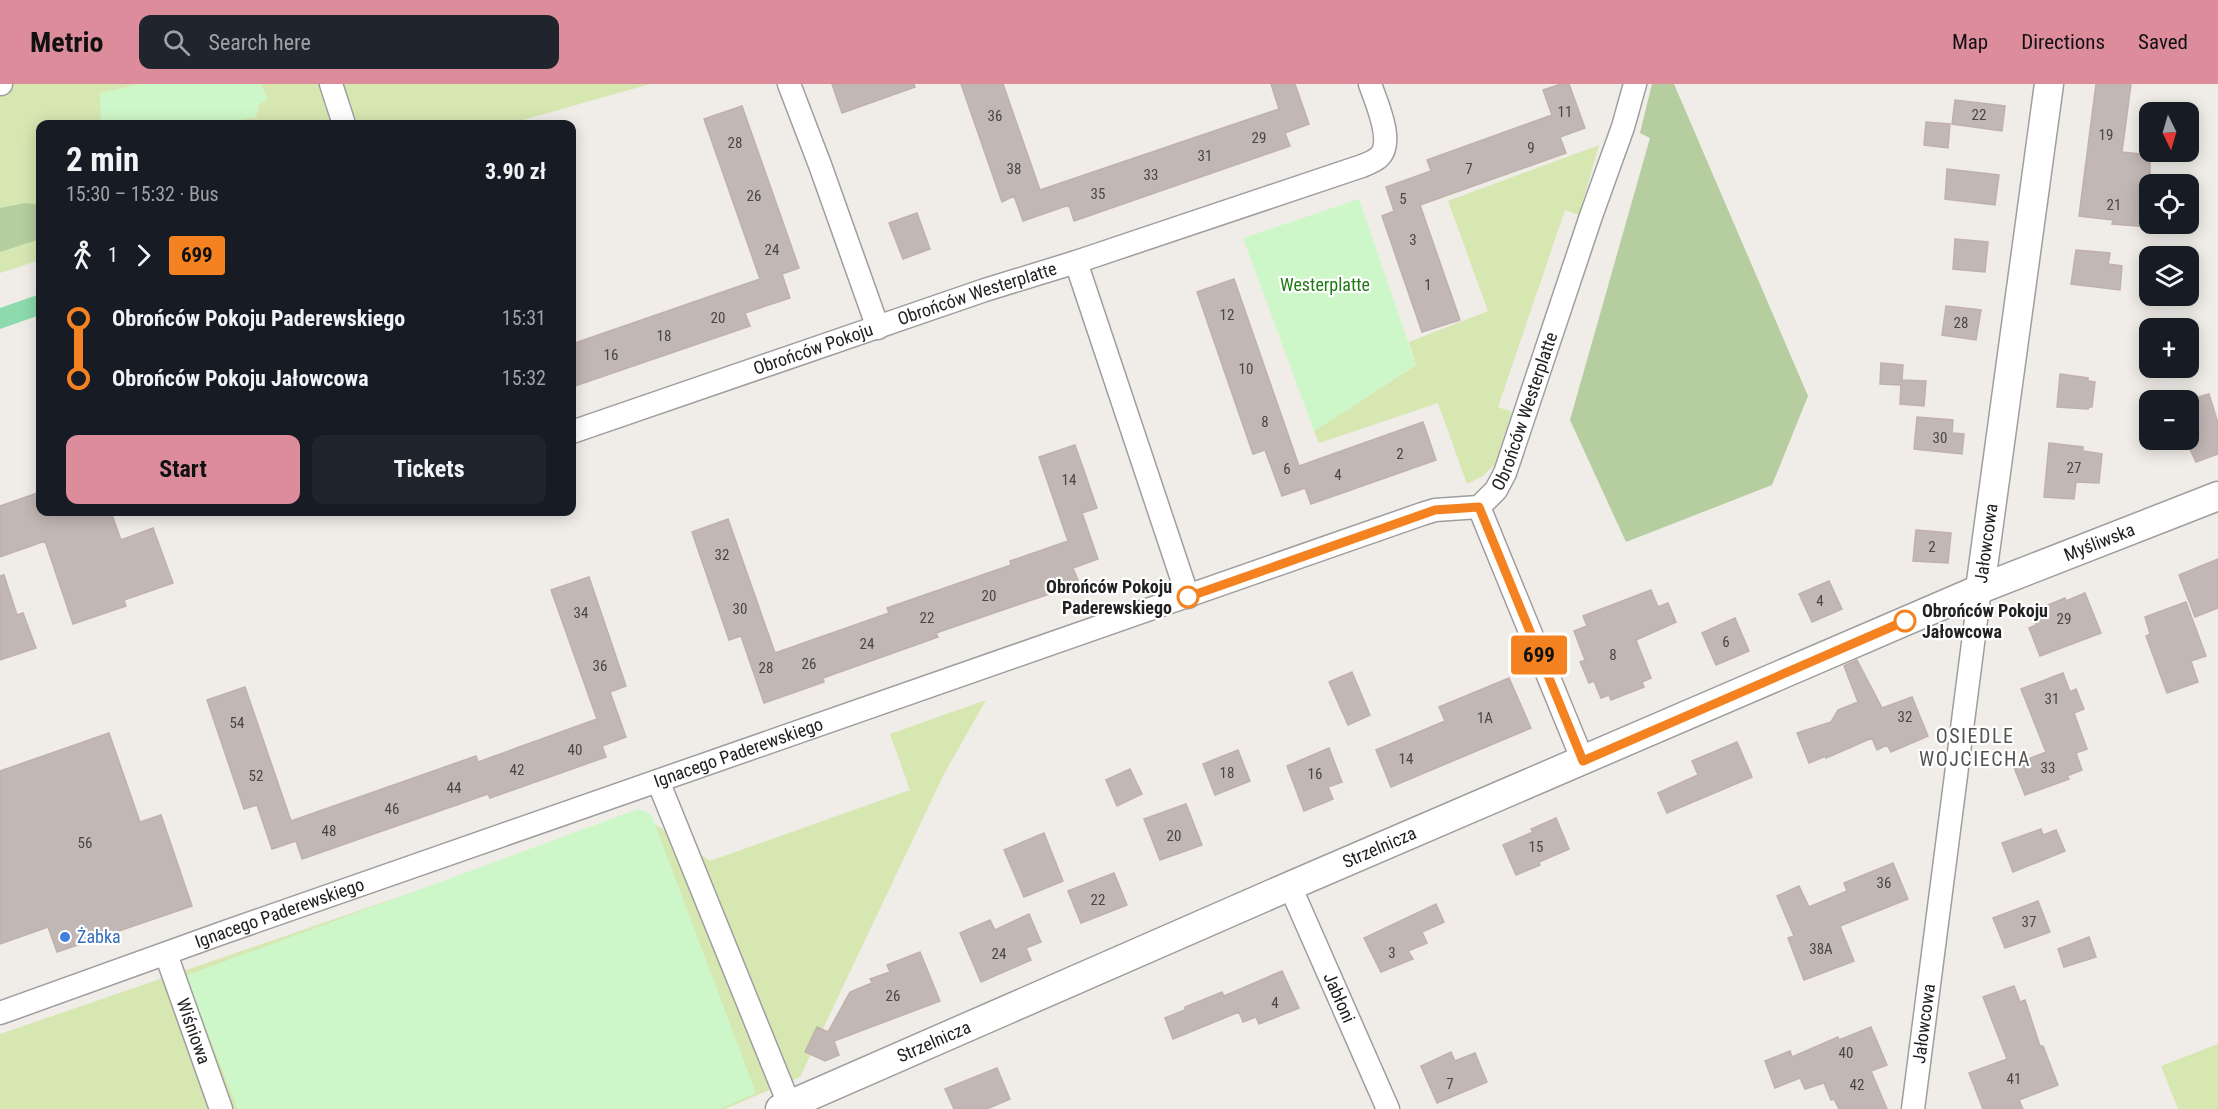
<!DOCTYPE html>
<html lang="en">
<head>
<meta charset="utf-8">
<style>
	body { margin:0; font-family:"Roboto Condensed",sans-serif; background:#20242c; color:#f1f3f6; height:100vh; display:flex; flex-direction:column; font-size:22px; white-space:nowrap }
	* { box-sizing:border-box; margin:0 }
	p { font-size:20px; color:#9ea1a6 }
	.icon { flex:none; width:33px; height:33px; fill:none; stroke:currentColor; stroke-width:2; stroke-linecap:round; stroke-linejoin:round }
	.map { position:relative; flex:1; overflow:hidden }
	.details { position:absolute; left:36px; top:36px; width:540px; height:396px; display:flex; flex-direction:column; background:#171b24; border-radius:12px; box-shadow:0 3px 15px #0003 }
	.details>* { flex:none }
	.badge { padding:0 12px; border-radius:4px; font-size:21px; line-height:39px }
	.needle { width:39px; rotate:175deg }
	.controls { position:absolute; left:2139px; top:18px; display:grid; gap:12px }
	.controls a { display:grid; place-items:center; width:60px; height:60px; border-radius:12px; background:#171b24; box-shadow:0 3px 15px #0003; font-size:30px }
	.map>.badge { position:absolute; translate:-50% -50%; box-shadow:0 0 0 3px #fff }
	.legs { display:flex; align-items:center; gap:9px; height:66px; padding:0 30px; font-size:20px }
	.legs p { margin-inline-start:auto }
	.summary { display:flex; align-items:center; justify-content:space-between; height:102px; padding:0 30px }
	h1 { font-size:33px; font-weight:700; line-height:45px }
	.action { display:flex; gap:12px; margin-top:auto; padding:12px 30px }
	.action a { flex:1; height:69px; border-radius:12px; background:#dd8c9c; color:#111; font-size:24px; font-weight:700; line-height:69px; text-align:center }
	.action a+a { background:#20242c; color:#f1f3f6 }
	ul { padding:0 30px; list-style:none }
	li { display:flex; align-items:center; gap:21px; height:60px; font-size:22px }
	li i { display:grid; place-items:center; width:9px; height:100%; margin:0 8px; background:currentColor }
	li i::after { content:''; width:15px; height:15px; margin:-8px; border:4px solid; border-radius:50%; background:#171b24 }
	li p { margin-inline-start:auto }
	li:first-child i { background:linear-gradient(#0000 50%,currentColor 0) }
	li:last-child i { background:linear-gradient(currentColor 50%,#0000 0) }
	header { display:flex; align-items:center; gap:36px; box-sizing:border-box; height:84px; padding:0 30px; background:#dd8c9c; color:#111 }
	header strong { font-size:28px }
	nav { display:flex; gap:33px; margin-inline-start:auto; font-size:21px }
	.search { width:420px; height:54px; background:#20242c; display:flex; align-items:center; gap:15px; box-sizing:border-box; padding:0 21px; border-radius:12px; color:#9ea1a6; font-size:22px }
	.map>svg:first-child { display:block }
	.grass { fill:#d6e7b2 }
	.forest { fill:#b5cd9f }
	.park { fill:#cef7c9 }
	.pitch { fill:#8cdaad }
	.building { fill:#c1b7b5; stroke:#c1b1ab; stroke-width:1.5 }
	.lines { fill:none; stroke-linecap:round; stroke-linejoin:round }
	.minor-casing { stroke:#9e9e9e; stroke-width:25 }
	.tertiary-casing { stroke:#9e9e9e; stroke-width:31 }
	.minor { stroke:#fff; stroke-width:22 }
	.tertiary { stroke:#fff; stroke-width:28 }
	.line-1-casing { stroke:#fff; stroke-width:14 }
	.line-1 { stroke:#f58220; stroke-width:9 }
	.stop-1-dot { fill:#fff; stroke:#f58220; stroke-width:3 }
	.shop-dot { fill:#3f7fe0; stroke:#fff; stroke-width:2 }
	.labels { text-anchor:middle; stroke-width:4.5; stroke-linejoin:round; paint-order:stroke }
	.number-label { font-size:15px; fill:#494646 }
	.park-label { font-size:18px; fill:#1e7a13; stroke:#fff }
	.street-label { font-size:18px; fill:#212121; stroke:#fff }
	.stop-label { font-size:18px; font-weight:bold; fill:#212121; stroke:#fff; text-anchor:end }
	.shop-label { font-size:18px; fill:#366cbe; stroke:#fff; text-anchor:start }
	.neighbourhood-label { font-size:20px; letter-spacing:1.5px; fill:#545454; stroke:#fff }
</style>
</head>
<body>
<header>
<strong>Metrio</strong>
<div class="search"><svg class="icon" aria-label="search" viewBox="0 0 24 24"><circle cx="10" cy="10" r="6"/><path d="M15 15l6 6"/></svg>Search here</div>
<nav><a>Map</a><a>Directions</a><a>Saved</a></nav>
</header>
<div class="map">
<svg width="2218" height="1025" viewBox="0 0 2218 1025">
	<rect width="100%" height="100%" fill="#f0ece8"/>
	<path class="grass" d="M 0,0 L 650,0 L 509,40 L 40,40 L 40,176 L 0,189 Z
		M 1599,61 L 1579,131 L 1565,126 L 1498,323 L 1512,328 L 1494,381 L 1483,392 L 1467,400 L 1438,319 L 1319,359 L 1314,347 L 1416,281 L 1409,258 L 1488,227 L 1448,117 Z
		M 986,616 L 944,690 L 800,993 L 725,1025 L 0,1025 L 0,950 L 640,730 L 710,777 L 910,706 L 890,650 Z
		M 2218,960 L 2218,1025 L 2178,1025 L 2161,982 Z"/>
	<path class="forest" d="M 1652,0 L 1674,0 L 1808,312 L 1772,401 L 1626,458 L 1570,336 L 1650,54 L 1640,49 Z
		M 26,119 L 40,121 L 40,155 L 0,168 L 0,124 Z"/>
	<path class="park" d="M 140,0 L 261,0 L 268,15 L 259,21 L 256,33 L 222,40 L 101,40 L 100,9 Z
		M 1359,115 L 1416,281 L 1314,347 L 1243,154 Z
		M 638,725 L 651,730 L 756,1009 L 720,1025 L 238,1025 L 185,892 Z"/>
	<path class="pitch" d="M 40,210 L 40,231 L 0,245 L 0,224 Z"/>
	<path class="building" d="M 832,0 L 914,0 L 915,3 L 842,29 Z
		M 961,0 L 1003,0 L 1040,106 L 1279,25 L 1271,0 L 1295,0 L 1309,40 L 1285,49 L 1290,62 L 1074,137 L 1069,121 L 1023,137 L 1014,112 L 1002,118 Z
		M 1561,0 L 1569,0 L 1585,44 L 1560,53 L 1566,69 L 1420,121 L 1460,236 L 1422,248 L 1382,132 L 1394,127 L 1386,103 L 1431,87 L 1427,76 L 1552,31 L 1543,6 Z
		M 2096,0 L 2131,0 L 2122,68 L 2150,71 L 2150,143 L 2112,140 L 2113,136 L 2079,132 Z
		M 1955,16 L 2005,22 L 2002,47 L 1952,40 Z
		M 742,22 L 799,184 L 782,190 L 790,214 L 745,229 L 750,242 L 572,303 L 572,260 L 760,195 L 704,35 Z
		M 1926,38 L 1950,40 L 1948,64 L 1924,61 Z
		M 1947,85 L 1999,91 L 1995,121 L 1945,115 Z
		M 917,129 L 930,165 L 903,175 L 889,139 Z
		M 1955,155 L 1988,158 L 1985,188 L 1953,185 Z
		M 2076,166 L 2110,169 L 2108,180 L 2122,182 L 2120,206 L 2071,200 Z
		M 1234,195 L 1299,382 L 1423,338 L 1436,376 L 1311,420 L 1305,404 L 1282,412 L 1265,366 L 1253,370 L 1197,208 Z
		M 1946,222 L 1981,226 L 1976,256 L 1942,251 Z
		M 1881,279 L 1903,281 L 1902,296 L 1926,297 L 1924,322 L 1900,320 L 1901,301 L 1880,300 Z
		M 2060,290 L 2088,294 L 2088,297 L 2095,298 L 2092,323 L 2089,323 L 2088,325 L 2057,323 Z
		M 2209,310 L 2218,339 L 2218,370 L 2196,378 L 2188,361 L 2188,316 Z
		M 1917,333 L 1953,336 L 1952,349 L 1964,350 L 1962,370 L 1914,365 Z
		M 2049,359 L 2083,363 L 2083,367 L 2102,370 L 2099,399 L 2076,398 L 2074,415 L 2044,413 Z
		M 1075,361 L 1097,424 L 1082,429 L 1098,475 L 1073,484 L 1078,496 L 1060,502 L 1061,506 L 936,549 L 938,553 L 823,594 L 824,598 L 764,619 L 741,552 L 729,556 L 692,448 L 728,435 L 775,569 L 889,529 L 887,524 L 1011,481 L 1010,477 L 1068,457 L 1039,373 Z
		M 40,408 L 40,428 L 68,428 L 70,433 L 86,428 L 111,428 L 121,456 L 153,444 L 173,499 L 124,516 L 126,522 L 73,540 L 45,457 L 0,473 L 0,422 Z
		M 1916,446 L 1951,449 L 1948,479 L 1913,477 Z
		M 2218,475 L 2218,524 L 2195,533 L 2179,491 Z
		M 4,491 L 17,531 L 23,529 L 36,564 L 0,576 L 0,492 Z
		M 589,493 L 626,602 L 610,608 L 626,653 L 602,662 L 606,673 L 490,714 L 488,710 L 302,775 L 296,757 L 272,765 L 257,721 L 244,725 L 207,616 L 245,603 L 291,737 L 476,672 L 478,678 L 597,635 L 551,506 Z
		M 1829,497 L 1842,525 L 1812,538 L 1799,510 Z
		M 1651,506 L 1658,523 L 1668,519 L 1676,538 L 1636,556 L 1651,594 L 1642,598 L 1644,603 L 1611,616 L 1609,611 L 1601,614 L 1594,597 L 1589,599 L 1580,578 L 1585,576 L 1574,547 L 1587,542 L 1583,532 Z
		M 2085,509 L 2101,549 L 2040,572 L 2029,544 L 2036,541 L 2031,528 L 2065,514 L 2066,517 Z
		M 2186,518 L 2206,572 L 2191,577 L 2198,598 L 2167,609 L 2146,552 L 2150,550 L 2145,533 Z
		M 1735,534 L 1749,567 L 1716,581 L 1702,549 Z
		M 1857,576 L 1882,624 L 1912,613 L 1928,652 L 1891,668 L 1887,661 L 1877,666 L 1872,654 L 1826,674 L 1826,672 L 1809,679 L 1797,649 L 1831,638 L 1838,626 L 1858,618 L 1844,582 Z
		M 1352,588 L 1370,631 L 1348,641 L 1329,598 Z
		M 2063,589 L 2070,608 L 2076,605 L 2084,625 L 2074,629 L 2087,665 L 2076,669 L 2082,686 L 2067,692 L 2069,695 L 2025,711 L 2013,681 L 2046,668 L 2021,605 Z
		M 1509,594 L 1531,644 L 1391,703 L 1376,666 L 1445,637 L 1439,623 Z
		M 109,649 L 140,738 L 161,731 L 192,822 L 57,868 L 48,843 L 0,860 L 0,687 Z
		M 1737,658 L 1752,693 L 1667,729 L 1658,709 L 1698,691 L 1692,677 Z
		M 1329,664 L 1342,698 L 1328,703 L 1333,715 L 1304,727 L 1287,682 Z
		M 1238,666 L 1250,697 L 1215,711 L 1203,680 Z
		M 1130,685 L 1142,710 L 1117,722 L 1106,696 Z
		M 1186,720 L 1202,761 L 1160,776 L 1144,735 Z
		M 1556,734 L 1569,765 L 1539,778 L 1540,781 L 1516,791 L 1503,761 L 1533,748 L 1531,745 Z
		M 2041,745 L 2043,751 L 2056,746 L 2065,767 L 2013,788 L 2002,759 Z
		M 1044,749 L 1063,797 L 1024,813 L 1004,766 Z
		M 1893,779 L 1908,815 L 1840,842 L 1854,877 L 1804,896 L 1788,854 L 1794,852 L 1777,812 L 1799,802 L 1809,823 L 1847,807 L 1844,799 Z
		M 1114,789 L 1127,821 L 1081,839 L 1068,807 Z
		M 2038,817 L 2050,848 L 2005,864 L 1993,834 Z
		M 1436,820 L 1444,838 L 1422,848 L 1427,859 L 1408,867 L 1413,875 L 1381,888 L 1364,854 Z
		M 1029,830 L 1041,858 L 1026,864 L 1031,876 L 981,898 L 960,849 L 990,836 L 995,846 Z
		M 2089,853 L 2096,873 L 2064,883 L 2058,865 Z
		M 920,868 L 940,917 L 834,957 L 839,971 L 825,977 L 805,968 L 817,943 L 828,948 L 850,908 L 872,899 L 870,895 L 890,888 L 887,881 Z
		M 1282,887 L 1299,924 L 1259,940 L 1256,933 L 1243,938 L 1239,928 L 1173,955 L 1165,934 L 1185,926 L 1185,923 L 1222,908 L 1224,912 Z
		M 2014,902 L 2020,918 L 2025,916 L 2040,962 L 2043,962 L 2058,1001 L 2019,1016 L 2023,1025 L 1983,1025 L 1969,989 L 2007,975 L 1983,913 Z
		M 1871,943 L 1887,981 L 1871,987 L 1887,1025 L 1839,1025 L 1834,1015 L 1831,1016 L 1824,999 L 1805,1005 L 1800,994 L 1775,1004 L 1765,977 L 1790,967 L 1792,973 L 1838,953 L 1839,956 Z
		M 1451,968 L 1455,977 L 1475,969 L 1487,998 L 1437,1019 L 1421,982 Z
		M 997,984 L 1010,1015 L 987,1025 L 954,1025 L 945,1005 Z"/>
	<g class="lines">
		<g class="minor-casing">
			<g id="minor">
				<path d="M 0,0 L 1,0"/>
				<path d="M 331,0 L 344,40"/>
				<path d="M 789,0 L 820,81 L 878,244"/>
				<path d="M 1076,178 L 1188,513"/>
				<path id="s1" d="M 572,348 L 985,206 L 1076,178 L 1362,82 C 1367,80 1375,77 1379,73 C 1395,58 1376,18 1370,0"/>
				<path id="s2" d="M 1479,423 L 1496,406 L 1505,389 L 1591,132 L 1623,43 L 1635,0"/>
				<path d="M 1479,423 L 1583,677"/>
				<path d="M 658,697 L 791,1025"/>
				<path id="s3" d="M 1290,802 L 1388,1025"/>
				<path id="s4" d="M 166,870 L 221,1025"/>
				<path id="s5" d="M 0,929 L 225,848 L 1422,430 L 1435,426 L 1479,423"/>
				<path id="s6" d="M 1913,1025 L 1980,505"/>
			</g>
		</g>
		<g class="tertiary-casing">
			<g id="tertiary">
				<path id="s7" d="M 1980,505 L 2049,0"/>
				<path id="s8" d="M 780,1025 L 1290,802 L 1980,505 L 2218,412"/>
			</g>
		</g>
		<use href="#minor" class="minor"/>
		<use href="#tertiary" class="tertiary"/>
	</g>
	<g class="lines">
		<g class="line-1-casing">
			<path id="line-1" d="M 1188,513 L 1435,426 L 1479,423 L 1583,677 L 1905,537"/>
		</g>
		<use href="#line-1" class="line-1"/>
	</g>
	<g class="stop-1-dot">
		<circle cx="1188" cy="513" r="10"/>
		<circle cx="1905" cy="537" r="10"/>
	</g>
	<circle class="shop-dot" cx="65" cy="853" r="6"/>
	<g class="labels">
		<g class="number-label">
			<text x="1565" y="33">11</text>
			<text x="1979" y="36">22</text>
			<text x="995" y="37">36</text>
			<text x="2106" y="56">19</text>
			<text x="1259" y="59">29</text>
			<text x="735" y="64">28</text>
			<text x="1531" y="69">9</text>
			<text x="1205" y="77">31</text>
			<text x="1014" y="90">38</text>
			<text x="1469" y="90">7</text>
			<text x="1151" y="96">33</text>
			<text x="1098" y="115">35</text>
			<text x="754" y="117">26</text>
			<text x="1403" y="120">5</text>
			<text x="2114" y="126">21</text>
			<text x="1413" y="161">3</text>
			<text x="772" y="171">24</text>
			<text x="1428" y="206">1</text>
			<text x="1227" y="236">12</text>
			<text x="718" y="239">20</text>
			<text x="1961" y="244">28</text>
			<text x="664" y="257">18</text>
			<text x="611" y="276">16</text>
			<text x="1246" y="290">10</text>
			<text x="1265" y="343">8</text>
			<text x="1940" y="359">30</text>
			<text x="1400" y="375">2</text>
			<text x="2074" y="389">27</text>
			<text x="1287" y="390">6</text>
			<text x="1338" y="396">4</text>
			<text x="1069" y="401">14</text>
			<text x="1932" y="468">2</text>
			<text x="722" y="476">32</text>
			<text x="989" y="517">20</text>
			<text x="1820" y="522">4</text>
			<text x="740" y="530">30</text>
			<text x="581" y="534">34</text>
			<text x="927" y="539">22</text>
			<text x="2064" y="540">29</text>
			<text x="1726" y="563">6</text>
			<text x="867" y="565">24</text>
			<text x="1613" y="576">8</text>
			<text x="809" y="585">26</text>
			<text x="600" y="587">36</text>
			<text x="766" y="589">28</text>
			<text x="2052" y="620">31</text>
			<text x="1905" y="638">32</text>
			<text x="1485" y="639">1A</text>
			<text x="237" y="644">54</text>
			<text x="575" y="671">40</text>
			<text x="1406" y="680">14</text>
			<text x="2048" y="689">33</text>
			<text x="517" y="691">42</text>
			<text x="1227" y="694">18</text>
			<text x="1315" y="695">16</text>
			<text x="256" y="697">52</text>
			<text x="454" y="709">44</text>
			<text x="392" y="730">46</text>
			<text x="329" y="752">48</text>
			<text x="1174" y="757">20</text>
			<text x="85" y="764">56</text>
			<text x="1536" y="768">15</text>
			<text x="1884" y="804">36</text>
			<text x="1098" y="821">22</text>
			<text x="2029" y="843">37</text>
			<text x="1821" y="870">38A</text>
			<text x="1392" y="874">3</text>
			<text x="999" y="875">24</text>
			<text x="893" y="917">26</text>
			<text x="1275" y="924">4</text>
			<text x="1846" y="974">40</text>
			<text x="2014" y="1000">41</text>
			<text x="1450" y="1005">7</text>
			<text x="1857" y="1006">42</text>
		</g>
		<g class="park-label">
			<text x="1325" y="207">Westerplatte</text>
		</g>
		<g class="street-label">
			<text dy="6" stroke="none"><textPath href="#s1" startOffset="428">Obrońców Westerplatte</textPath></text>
			<text dy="6" stroke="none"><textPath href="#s1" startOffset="255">Obrońców Pokoju</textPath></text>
			<text dy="6" stroke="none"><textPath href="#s2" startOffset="108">Obrońców Westerplatte</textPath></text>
			<text dy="6" stroke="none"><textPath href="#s8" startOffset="1436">Myśliwska</textPath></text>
			<text dy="6" stroke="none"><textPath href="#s7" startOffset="46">Jałowcowa</textPath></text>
			<text dy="6" stroke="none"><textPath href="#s5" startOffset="783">Ignacego Paderewskiego</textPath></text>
			<text dy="6" stroke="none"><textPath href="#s8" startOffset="654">Strzelnicza</textPath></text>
			<text dy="6" stroke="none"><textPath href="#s5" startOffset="297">Ignacego Paderewskiego</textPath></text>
			<text dy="6" stroke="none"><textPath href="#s3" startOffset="122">Jabłoni</textPath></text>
			<text dy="6" stroke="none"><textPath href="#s6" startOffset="86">Jałowcowa</textPath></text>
			<text dy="6" stroke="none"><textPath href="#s4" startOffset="82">Wiśniowa</textPath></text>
			<text dy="6" stroke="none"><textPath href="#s8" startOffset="168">Strzelnicza</textPath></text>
		</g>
		<g class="stop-label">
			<text x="1172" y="509">Obrońców Pokoju<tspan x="1172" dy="21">Paderewskiego</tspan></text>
			<text x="1922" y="533" text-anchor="start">Obrońców Pokoju<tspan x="1922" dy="21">Jałowcowa</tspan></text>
		</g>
		<g class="shop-label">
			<text x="77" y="859">Żabka</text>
		</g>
		<g class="neighbourhood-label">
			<text x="1975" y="659">OSIEDLE<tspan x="1975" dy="23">WOJCIECHA</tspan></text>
		</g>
	</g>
</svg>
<div class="controls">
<a><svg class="needle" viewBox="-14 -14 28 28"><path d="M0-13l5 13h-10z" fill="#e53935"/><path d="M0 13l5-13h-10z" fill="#9ea1a6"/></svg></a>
<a><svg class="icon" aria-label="locate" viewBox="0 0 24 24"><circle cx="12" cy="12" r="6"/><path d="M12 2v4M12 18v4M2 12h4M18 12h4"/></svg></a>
<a><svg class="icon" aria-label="layers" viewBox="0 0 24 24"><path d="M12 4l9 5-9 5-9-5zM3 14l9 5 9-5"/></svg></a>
<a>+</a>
<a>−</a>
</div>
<b class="badge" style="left:1539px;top:571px;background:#f58220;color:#111">699</b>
<section class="details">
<div class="summary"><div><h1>2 min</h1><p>15:30 – 15:32 · Bus</p></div><b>3.90 zł</b></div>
<div class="legs"><svg class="icon" aria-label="walk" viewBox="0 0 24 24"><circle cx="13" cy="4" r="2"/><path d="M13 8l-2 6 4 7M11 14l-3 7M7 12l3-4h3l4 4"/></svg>1<svg class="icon" aria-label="forward" viewBox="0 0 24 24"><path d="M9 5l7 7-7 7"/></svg><b class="badge" style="background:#f58220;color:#111">699</b></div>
<ul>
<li><i style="color:#f58220"></i><b>Obrońców Pokoju Paderewskiego</b><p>15:31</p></li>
<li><i style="color:#f58220"></i><b>Obrońców Pokoju Jałowcowa</b><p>15:32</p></li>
</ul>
<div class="action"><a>Start</a><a>Tickets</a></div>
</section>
</div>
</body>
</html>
